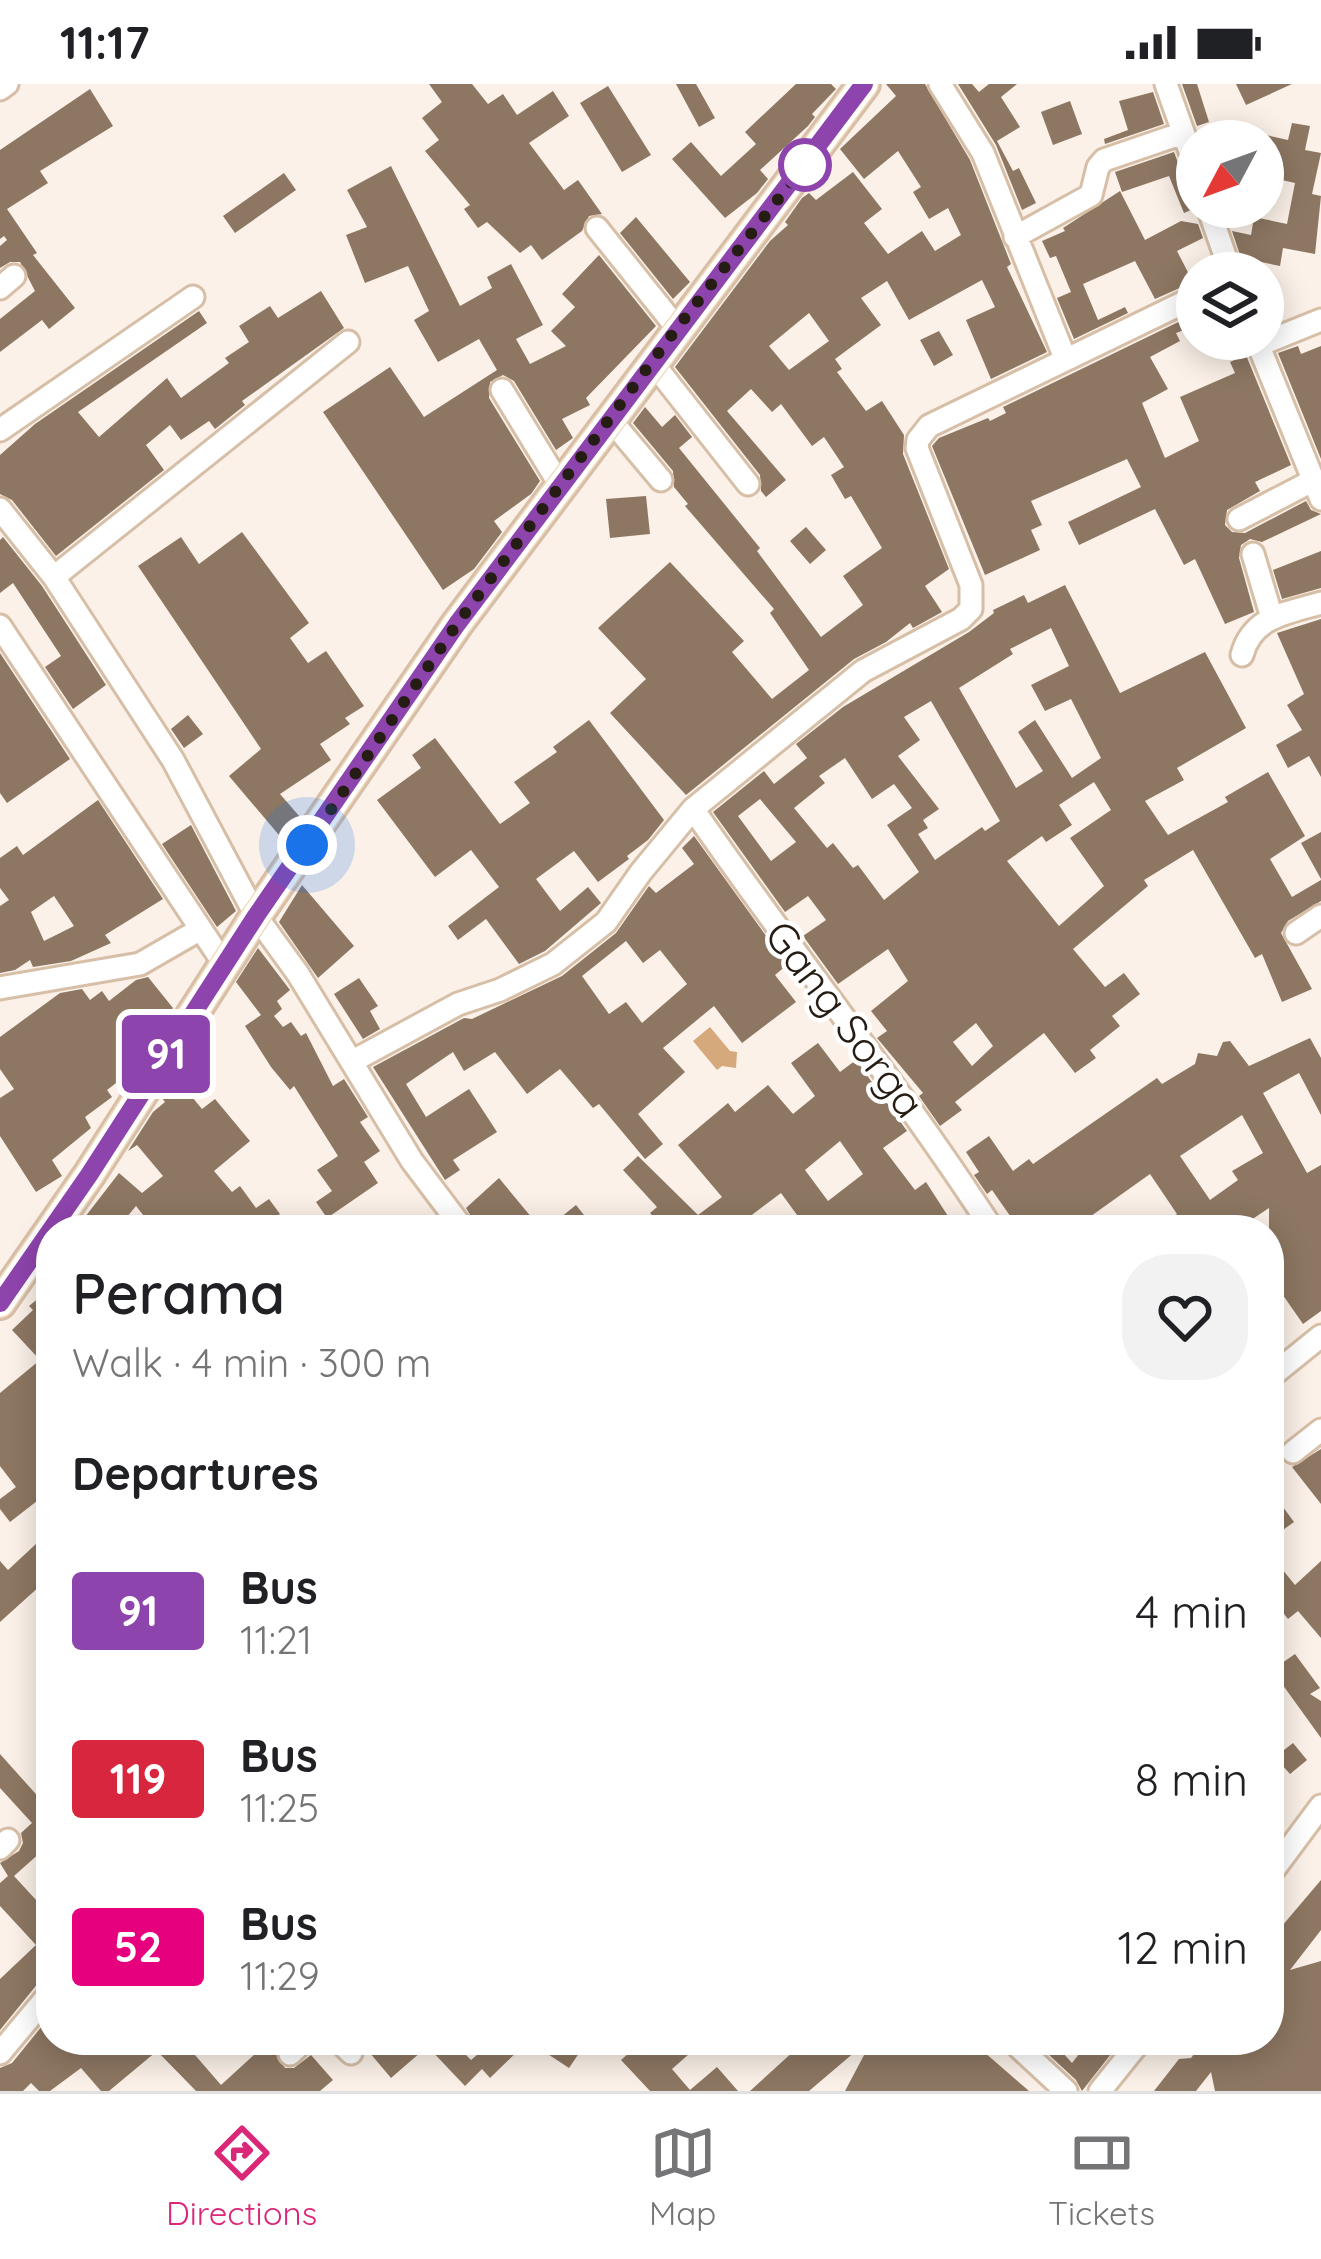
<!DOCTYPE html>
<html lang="en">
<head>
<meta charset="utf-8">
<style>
	body { margin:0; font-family:Quicksand,sans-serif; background:#f2f2f2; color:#202124; height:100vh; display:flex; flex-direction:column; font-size:45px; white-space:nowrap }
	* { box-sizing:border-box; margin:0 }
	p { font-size:39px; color:#757577 }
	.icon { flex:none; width:66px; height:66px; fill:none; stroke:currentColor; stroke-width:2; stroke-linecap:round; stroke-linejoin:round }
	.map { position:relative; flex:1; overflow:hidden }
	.side { position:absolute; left:36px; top:1131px; width:1248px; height:840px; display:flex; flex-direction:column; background:#fff; border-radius:48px; box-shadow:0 6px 30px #0003 }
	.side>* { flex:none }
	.badge { padding:0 24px; border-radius:9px; font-size:42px; line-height:78px }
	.needle { width:78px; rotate:229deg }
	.tools { position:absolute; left:1176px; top:36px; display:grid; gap:24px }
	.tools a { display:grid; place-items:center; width:108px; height:108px; border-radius:50%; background:#fff; box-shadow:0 6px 30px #0003; font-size:60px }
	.you { position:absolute; width:60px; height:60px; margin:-30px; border:9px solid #fff; border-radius:50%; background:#1a73e8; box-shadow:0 0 0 18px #1a73e833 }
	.map>.badge { position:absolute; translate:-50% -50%; box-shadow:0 0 0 6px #fff }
	h2 { padding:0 36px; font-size:45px; line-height:108px }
	.round { display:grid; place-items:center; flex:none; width:126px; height:126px; border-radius:48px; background:#f2f2f2 }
	.headline { display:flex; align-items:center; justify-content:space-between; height:204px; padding:0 36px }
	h1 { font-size:57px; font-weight:600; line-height:90px }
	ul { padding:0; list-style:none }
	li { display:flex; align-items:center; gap:36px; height:168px; padding:0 36px }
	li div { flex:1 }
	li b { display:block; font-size:45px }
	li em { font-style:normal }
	li .badge { min-width:132px; font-weight:700; text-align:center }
	.status { display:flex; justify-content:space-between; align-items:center; height:84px; padding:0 60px; background:#fff; direction:ltr }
	.status svg { height:33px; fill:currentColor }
	.tabs { display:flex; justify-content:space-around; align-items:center; height:168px; border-top:3px solid #e0e0e0; background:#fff; font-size:33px; color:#757577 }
	.tabs a { display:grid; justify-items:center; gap:6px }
	.tabs .on { color:#db2777 }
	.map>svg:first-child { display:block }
	.water { fill:#d6a97c }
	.building { fill:#8d7762; fill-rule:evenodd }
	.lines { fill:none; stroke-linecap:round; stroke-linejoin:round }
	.street-casing { stroke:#d7bfa7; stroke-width:27 }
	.secondary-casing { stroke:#d7bfa7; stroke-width:36 }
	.street { stroke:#fff; stroke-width:21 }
	.secondary { stroke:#f2dcc2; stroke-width:30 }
	.line-casing { stroke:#fff; stroke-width:27 }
	.line { stroke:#8e44ad; stroke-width:18 }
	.walk { stroke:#251c14; stroke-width:12; stroke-dasharray:0 21.6 }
	.stop-dot { fill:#fff; stroke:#8e44ad; stroke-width:6 }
	.labels { text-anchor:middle; stroke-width:9; stroke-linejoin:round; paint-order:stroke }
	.street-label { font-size:42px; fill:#251c14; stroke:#fff }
</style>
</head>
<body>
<div class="status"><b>11:17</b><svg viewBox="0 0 49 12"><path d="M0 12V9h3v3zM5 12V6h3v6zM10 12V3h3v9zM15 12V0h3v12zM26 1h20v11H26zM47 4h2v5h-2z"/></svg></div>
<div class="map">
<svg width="1321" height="2007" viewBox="0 0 1321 2007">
	<rect width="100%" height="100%" fill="#fbf1e8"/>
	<path class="water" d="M 710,943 L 730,967 L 737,968 L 736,984 L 722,982 L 717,986 L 693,957 Z"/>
	<path class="building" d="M 429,0 L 472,0 L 488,20 L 503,10 L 517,31 L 553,7 L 569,32 L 529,59 L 564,106 L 578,96 L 602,130 L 589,132 L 582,147 L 542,176 L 531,161 L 520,169 L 487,138 L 478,144 L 464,125 L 470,121 L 425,67 L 439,56 L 422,34 L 442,18 Z
		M 676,0 L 696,0 L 715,34 L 699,43 Z
		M 796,0 L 831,0 L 836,5 L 812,30 L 815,33 L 808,42 L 760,86 L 768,95 L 757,109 L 725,134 L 672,75 L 691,58 L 721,92 L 756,60 L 745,48 Z
		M 886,0 L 925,0 L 970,76 L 1011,180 L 1007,183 L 1047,268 L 991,295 L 966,236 L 995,223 L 982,196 L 909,236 L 887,197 L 861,214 L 881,241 L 835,275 L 842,285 L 837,288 L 866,327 L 882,317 L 904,351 L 903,370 L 949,485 L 925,502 L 942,528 L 913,544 L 910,539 L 886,558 L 854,575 L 686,711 L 610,629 L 646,595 L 598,544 L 670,478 L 744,557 L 732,568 L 772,615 L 809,586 L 770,529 L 774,525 L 685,422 L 688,420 L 674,403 L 673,387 L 633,339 L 645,323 L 662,343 L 675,331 L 692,353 L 679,364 L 760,464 L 757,467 L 821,553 L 863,521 L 843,492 L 882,464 L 851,412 L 845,415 L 831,391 L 844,383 L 824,353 L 812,362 L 781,320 L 772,328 L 751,305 L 727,327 L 786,396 L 766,413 L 761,407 L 760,391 L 675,283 L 770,157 L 788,141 L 785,138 L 802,114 L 809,109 L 816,116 L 853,88 L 882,125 L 864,139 L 888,170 L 922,147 L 935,167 L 961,151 L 948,124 L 929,135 L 913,108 L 921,103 L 898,67 L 864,95 L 840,65 L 896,12 ZM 809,229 L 829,257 L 789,286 L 769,262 Z
		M 958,0 L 972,0 L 979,8 L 989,0 L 1017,0 L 1001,13 L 1020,43 L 997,57 L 1013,87 L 1019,84 L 1036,119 L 1022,126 L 996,61 Z
		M 1182,0 L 1197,0 L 1209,38 L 1197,42 Z
		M 1236,0 L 1292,0 L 1246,21 Z
		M 608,2 L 651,71 L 622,88 L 580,19 Z
		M 90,5 L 113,42 L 40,87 L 48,99 L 7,125 L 37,169 L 33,171 L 75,224 L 49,245 L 42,236 L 0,268 L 0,235 L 35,207 L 20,178 L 10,178 L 0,184 L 0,162 L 7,156 L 4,152 L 0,155 L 0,66 Z
		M 1153,8 L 1164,40 L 1105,60 L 1104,55 L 1128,46 L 1119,17 Z
		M 1070,17 L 1082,50 L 1053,61 L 1041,28 Z
		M 1292,39 L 1310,42 L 1305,66 L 1321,69 L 1312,110 L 1321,112 L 1315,170 L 1283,164 L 1280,182 L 1256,177 L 1254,189 L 1246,189 L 1232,147 L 1251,151 L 1254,133 L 1287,140 L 1295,99 L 1273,94 L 1278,72 L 1263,69 L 1263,65 L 1266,51 L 1288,56 Z
		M 1174,68 L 1183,92 L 1197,113 L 1193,125 L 1184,129 L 1169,92 L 1122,108 L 1115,88 Z
		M 391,82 L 460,222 L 492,204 L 487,193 L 511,180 L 543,241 L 516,255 L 530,280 L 566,262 L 551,247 L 575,223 L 562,210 L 599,171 L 656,242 L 586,314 L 590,321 L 562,335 L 573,354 L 556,366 L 514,297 L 503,291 L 490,298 L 489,314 L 540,397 L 531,410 L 494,437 L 502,448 L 474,485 L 443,506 L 323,328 L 390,283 L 424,333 L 497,286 L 479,255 L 438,278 L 414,236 L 429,227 L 408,182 L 365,199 L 346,151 L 367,143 L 347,106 Z
		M 284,89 L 296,106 L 235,149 L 223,132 Z
		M 1120,107 L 1145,156 L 1181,137 L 1198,140 L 1203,154 L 1177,167 L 1193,198 L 1155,215 L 1135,177 L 1083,200 L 1098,236 L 1125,223 L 1128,229 L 1074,255 L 1057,214 L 1071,208 L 1056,172 L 1050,174 L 1042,157 L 1065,147 L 1063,144 Z
		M 636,133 L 690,198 L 673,215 L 620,149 Z
		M 321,207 L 344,244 L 242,317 L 245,321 L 215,345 L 209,337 L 181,356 L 170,341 L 146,361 L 164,386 L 56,472 L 12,416 L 0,410 L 0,371 L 35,340 L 199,227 L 207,239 L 78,328 L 99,353 L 167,294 L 181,314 L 229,279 L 225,274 L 249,258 L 239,242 L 270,222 L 278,234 Z
		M 1197,229 L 1197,241 L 1176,249 L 1180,257 L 1150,273 L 1168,305 L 1142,319 L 1165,374 L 1199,357 L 1180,313 L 1235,289 L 1230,278 L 1246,271 L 1291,381 L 1255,398 L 1260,407 L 1227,426 L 1225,441 L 1232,448 L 1245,449 L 1306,417 L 1311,426 L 1321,430 L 1262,458 L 1250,455 L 1241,461 L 1239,474 L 1254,528 L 1225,540 L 1195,475 L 1184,481 L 1155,425 L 1079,461 L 1068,438 L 1141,403 L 1127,375 L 1031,417 L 1042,441 L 1031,446 L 1040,466 L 985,491 L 932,362 L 939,354 L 988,334 L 990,337 L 1006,329 L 1003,323 Z
		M 939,247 L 953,271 L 934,282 L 920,256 Z
		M 1298,262 L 1301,270 L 1321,262 L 1321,375 L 1278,269 Z
		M 646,412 L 650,450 L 610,454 L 606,415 Z
		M 806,443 L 826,466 L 810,480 L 790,457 Z
		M 242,448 L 309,539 L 290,554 L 308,579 L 326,567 L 364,622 L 345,634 L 350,640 L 320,660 L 331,676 L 280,710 L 300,733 L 284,757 L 229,692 L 261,665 L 138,482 L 181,453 L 199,480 Z
		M 3,453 L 42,502 L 106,601 L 73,625 L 45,583 L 61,572 L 13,499 L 0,509 L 0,456 Z
		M 1321,467 L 1321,504 L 1282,515 L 1273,486 Z
		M 1065,501 L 1120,609 L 1205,568 L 1246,644 L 1177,684 L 1184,696 L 1145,717 L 1168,751 L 1228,718 L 1225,713 L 1268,688 L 1305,752 L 1270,775 L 1292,813 L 1321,796 L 1321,817 L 1288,837 L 1281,849 L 1312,905 L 1282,918 L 1262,870 L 1255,874 L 1193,766 L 1144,796 L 1148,802 L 1073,865 L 1105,903 L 1124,889 L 1140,910 L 1112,932 L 1120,942 L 1090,966 L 1096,974 L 1075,989 L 1044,949 L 955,1018 L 962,1026 L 940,1042 L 919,1012 L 923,1009 L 877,954 L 887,947 L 871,927 L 908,897 L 888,865 L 838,900 L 803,852 L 826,836 L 808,812 L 785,828 L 713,728 L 764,687 L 774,700 L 807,674 L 796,660 L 843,623 L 969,548 L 994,529 L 993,526 L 1024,511 L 1028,519 ZM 1051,544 L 1069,582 L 1031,601 L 1045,627 L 1071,615 L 1101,674 L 1072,694 L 1035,636 L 1018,648 L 1043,687 L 1016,704 L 959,604 L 1013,570 L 1010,565 ZM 931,617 L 1000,737 L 985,747 L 982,743 L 935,776 L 918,750 L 928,744 L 923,736 L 939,725 L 898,672 L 920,656 L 904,633 ZM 845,674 L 872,715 L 894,700 L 912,724 L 887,741 L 919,788 L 884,816 L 858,781 L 853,784 L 833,759 L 827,764 L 794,724 L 825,699 L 819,692 ZM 1094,698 L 1111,726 L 1070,754 L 1104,802 L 1059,842 L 1007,777 L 1042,752 L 1046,758 L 1072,741 L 1059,721 ZM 760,715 L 796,758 L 771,777 L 738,732 ZM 976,939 L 993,962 L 972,982 L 953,958 Z
		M 1321,535 L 1321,693 L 1309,672 L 1288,684 L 1276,661 L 1302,646 L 1287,621 L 1304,610 L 1277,549 Z
		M 0,569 L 70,675 L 7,719 L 0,709 Z
		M 188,631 L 203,650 L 184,664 L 171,645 Z
		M 589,636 L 664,736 L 648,756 L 627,772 L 629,775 L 598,798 L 574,767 L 536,795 L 560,827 L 588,803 L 601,819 L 545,867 L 519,880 L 486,835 L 458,856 L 448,842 L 499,803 L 471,766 L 435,793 L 377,716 L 421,684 L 412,671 L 435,654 L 500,740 L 530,719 L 514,698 L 557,668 L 553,663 Z
		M 98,716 L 163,815 L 105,851 L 111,859 L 71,877 L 33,883 L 30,876 L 15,886 L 0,889 L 0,822 L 9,816 L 0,804 L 0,774 L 17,762 L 23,771 ZM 54,812 L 74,842 L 44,857 L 31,828 Z
		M 191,741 L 236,827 L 217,843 L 162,760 Z
		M 1321,748 L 1321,795 L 1301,759 Z
		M 694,752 L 787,881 L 775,891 L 796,918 L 742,959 L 714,922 L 663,964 L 685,988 L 638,1030 L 663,1060 L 645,1075 L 599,1020 L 593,1024 L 560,985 L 527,1010 L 495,968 L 464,987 L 453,968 L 406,1000 L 426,1033 L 469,1005 L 497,1048 L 453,1076 L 460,1086 L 445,1096 L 373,983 L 464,934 L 472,935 L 562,892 L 616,849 L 649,802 L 656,809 L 694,780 L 682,764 ZM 626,857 L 643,879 L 660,866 L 687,900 L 642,939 L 626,918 L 609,930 L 582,892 Z
		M 302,801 L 354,862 L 318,894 L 279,838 Z
		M 258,864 L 290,906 L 277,917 L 282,925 L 274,932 L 283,943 L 291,938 L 301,952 L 306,949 L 333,1002 L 344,995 L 368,1033 L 360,1038 L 380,1067 L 364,1078 L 378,1099 L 327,1134 L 316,1118 L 332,1107 L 317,1086 L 338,1072 L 294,1002 L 290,1006 L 271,983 L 245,942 L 261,931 L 236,898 Z
		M 148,893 L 173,924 L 156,952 L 143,961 L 147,966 L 135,975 L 138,979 L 133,986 L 107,1006 L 112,1013 L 85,1033 L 91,1044 L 52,1076 L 62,1092 L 36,1108 L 0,1052 L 0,1014 L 14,1005 L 0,985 L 0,953 L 60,909 L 82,905 L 90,916 L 102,907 L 109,917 L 136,896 Z
		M 359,894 L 378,922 L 370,927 L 380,945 L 363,955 L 334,910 Z
		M 1310,954 L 1321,974 L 1321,1031 L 1299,989 L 1263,1009 L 1307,1089 L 1321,1081 L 1321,1227 L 1303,1240 L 1269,1191 L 1269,1124 L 1236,1146 L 1153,1146 L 1177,1130 L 1150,1090 L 1084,1137 L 1091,1146 L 1020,1146 L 992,1106 L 987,1110 L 974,1091 L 979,1088 L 966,1068 L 989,1052 L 1013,1087 L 1029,1075 L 1033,1080 L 1157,994 L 1162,1000 L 1195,980 L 1198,969 L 1217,972 L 1223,958 L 1230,957 L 1249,982 ZM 1242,1031 L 1263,1069 L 1232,1087 L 1238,1096 L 1210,1116 L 1180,1072 Z
		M 818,959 L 840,988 L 856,976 L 907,1047 L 883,1064 L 915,1106 L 926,1098 L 957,1146 L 808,1146 L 781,1109 L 732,1146 L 664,1146 L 650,1129 L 657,1123 L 623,1086 L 638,1072 L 698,1131 L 722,1113 L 678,1061 L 728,1019 L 735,1028 L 768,1001 L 793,1030 L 815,1012 L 791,979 ZM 840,1057 L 863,1090 L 828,1117 L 805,1086 Z
		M 177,995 L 202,1025 L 215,1015 L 250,1057 L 214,1087 L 232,1108 L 240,1102 L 256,1124 L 269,1115 L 280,1130 L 259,1146 L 236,1146 L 231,1138 L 221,1146 L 155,1146 L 136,1122 L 116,1146 L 75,1146 L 119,1089 L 142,1109 L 163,1092 L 137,1061 L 128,1067 L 153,1028 L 165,1018 L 162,1014 Z
		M 499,1094 L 542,1146 L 479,1146 L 466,1124 Z
		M 576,1121 L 596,1146 L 545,1146 Z
		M 51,1204 L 51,1435 L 37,1417 L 10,1438 L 0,1425 L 0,1415 L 16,1403 L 0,1382 L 0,1309 L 40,1276 L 12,1246 L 33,1226 L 29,1222 Z
		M 1321,1365 L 1321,1420 L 1292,1383 Z
		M 1269,1404 L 1294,1438 L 1269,1456 Z
		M 51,1446 L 51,1492 L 0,1538 L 0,1477 L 8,1486 Z
		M 1269,1469 L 1295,1501 L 1321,1477 L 1321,1554 L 1298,1527 L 1288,1535 L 1269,1511 Z
		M 1295,1570 L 1320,1604 L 1310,1610 L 1321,1617 L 1321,1654 L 1272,1586 Z
		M 1293,1659 L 1307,1676 L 1290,1690 L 1275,1673 Z
		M 0,1670 L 43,1718 L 39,1721 L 51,1735 L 51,1759 L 14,1792 L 37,1817 L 51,1804 L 51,1893 L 39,1898 L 0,1946 L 0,1895 L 36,1861 L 0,1822 L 0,1799 L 8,1792 L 0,1779 L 19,1767 L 23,1759 L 21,1749 L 32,1739 L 0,1704 Z
		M 1321,1796 L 1321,1846 L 1290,1886 L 1321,1877 L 1321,2007 L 1215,2007 L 1211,1988 L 1196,2007 L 1154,2007 L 1179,1975 L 1191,1974 L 1205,1956 L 1269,1956 L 1269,1889 L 1274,1892 L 1276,1849 Z
		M 51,1931 L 51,1956 L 182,1956 L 221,2001 L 268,1958 L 285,1984 L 294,1984 L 311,1971 L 333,1996 L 320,2007 L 196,2007 L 157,1967 L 109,2007 L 101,2007 L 81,1984 L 50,2007 L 39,2007 L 31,1999 L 23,2007 L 0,2007 L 0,1984 L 12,1979 Z
		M 359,1956 L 411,1956 L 421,1968 L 391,1994 Z
		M 436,1956 L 451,1956 L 471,1976 L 495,1956 L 588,1956 L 569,1984 L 528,1957 L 490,1994 L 482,1985 L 465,2002 L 428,1963 Z
		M 618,1956 L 647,1956 L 657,1968 L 671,1956 L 705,1956 L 672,1985 L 690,2006 L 717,1983 L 738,2007 L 650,2007 L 621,1976 L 629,1969 Z
		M 806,1956 L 869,1956 L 809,2007 L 750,2007 Z
		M 872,1956 L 961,1956 L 976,1961 L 1029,2007 L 845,2007 Z
		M 1033,1956 L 1051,1956 L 1072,1979 L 1090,1956 L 1122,1956 L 1082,2007 L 1076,1996 Z"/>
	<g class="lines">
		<g class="street-casing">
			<path id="street" d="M 940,0 L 983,69 L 1065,274
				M 1166,0 L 1197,87
				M 0,5 L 7,0
				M 1208,123 L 1231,189
				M 597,144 L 677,244
				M 1015,153 L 1091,111 L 1098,83 L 1104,76 L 1183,49
				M 0,204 L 14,192
				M 1256,255 L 1321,415
				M 1259,261 L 1321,236
				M 652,278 L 748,400
				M 502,306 L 560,401
				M 609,334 L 661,396
				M 0,346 L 193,213
				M 0,425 L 54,493 L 173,676 L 256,832 L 298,890 L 412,1077 L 464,1146
				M 1239,435 L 1314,396
				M 1253,470 L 1272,534
				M 54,493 L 348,258
				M 0,542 L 224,880
				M 1242,571 C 1252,533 1286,529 1321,519
				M 693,725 C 791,867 899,1001 993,1146
				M 1296,849 L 1321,832
				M 0,904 L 140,880 L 199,846
				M 353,977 L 458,920 L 500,906 L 553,880 L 606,838 L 641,788 L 693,725 L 863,587 L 961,535 L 971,525 L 971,501 L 917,364 L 918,356 L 929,342 L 1197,212
				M 1269,1294 L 1321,1252
				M 1293,1368 L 1321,1346
				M 0,1764 L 8,1756
				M 1269,1792 L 1321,1722
				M 338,1956 L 351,1969
				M 1011,1956 L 1066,2007
				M 0,1969 L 51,1908
				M 290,1970 L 305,1956
				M 1100,2007 L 1141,1956"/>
		</g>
		<g class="secondary-casing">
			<path id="secondary" d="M 0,1219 L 89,1091 L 256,832 L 457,540 L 864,0"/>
		</g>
		<use href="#street" class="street"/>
		<use href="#secondary" class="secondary"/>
	</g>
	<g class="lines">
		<g class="line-casing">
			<path id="line" d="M 0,1219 L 89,1091 L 256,832 L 457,540 L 864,0"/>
		</g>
		<use href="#line" class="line"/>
		<path class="walk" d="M 307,761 L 457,540 L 677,244 L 805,81"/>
	</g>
	<circle class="stop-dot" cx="805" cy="81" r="24"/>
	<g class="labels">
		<g class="street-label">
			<text transform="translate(845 935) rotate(53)" y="15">Gang Sorga</text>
		</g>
	</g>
</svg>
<div class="tools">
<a><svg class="needle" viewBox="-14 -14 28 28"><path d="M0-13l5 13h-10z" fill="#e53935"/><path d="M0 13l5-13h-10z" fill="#757577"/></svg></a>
<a><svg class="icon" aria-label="layers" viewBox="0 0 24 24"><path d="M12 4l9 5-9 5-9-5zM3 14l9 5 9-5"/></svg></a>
</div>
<div class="you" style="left:307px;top:761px"></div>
<b class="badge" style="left:166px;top:970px;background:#8e44ad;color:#fff">91</b>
<section class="side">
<div class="headline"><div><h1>Perama</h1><p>Walk · 4 min · 300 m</p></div><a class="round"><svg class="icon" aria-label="heart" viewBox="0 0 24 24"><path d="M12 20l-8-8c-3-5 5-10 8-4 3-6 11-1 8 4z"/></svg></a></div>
<h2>Departures</h2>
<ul>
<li><span class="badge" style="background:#8e44ad;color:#fff">91</span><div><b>Bus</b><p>11:21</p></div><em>4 min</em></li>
<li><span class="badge" style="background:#d7263d;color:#fff">119</span><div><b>Bus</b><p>11:25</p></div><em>8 min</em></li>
<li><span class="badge" style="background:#e6007e;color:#fff">52</span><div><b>Bus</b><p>11:29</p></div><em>12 min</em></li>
</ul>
</section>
</div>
<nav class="tabs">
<a class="on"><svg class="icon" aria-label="directions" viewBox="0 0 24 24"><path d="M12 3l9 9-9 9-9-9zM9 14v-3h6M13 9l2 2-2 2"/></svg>Directions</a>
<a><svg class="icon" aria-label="map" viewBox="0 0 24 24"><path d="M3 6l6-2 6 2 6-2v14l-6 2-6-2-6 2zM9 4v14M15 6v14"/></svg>Map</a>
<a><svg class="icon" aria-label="tickets" viewBox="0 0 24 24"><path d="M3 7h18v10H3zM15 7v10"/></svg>Tickets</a>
</nav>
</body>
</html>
